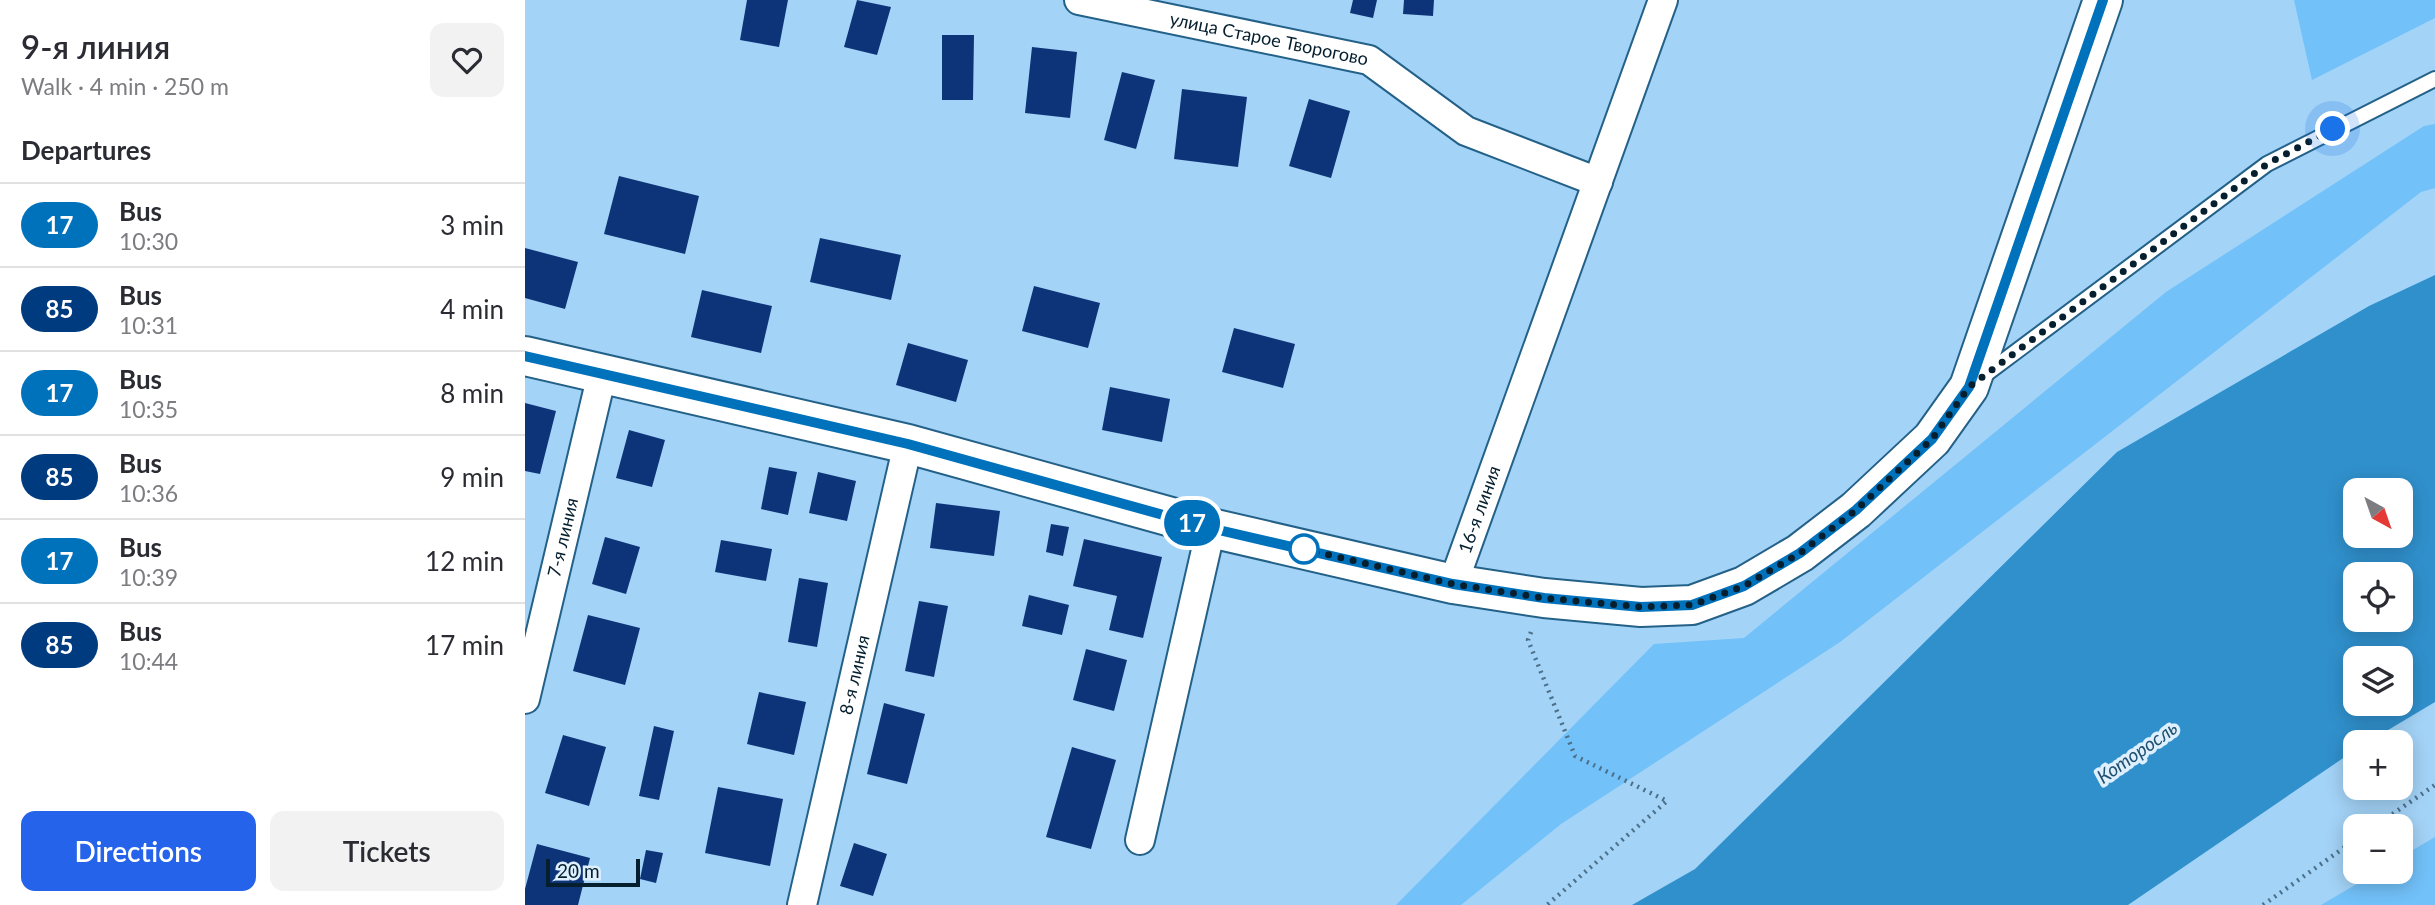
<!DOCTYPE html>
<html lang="en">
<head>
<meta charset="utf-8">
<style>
	body { margin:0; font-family:Lato,sans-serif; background:#f2f2f3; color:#2b2b33; height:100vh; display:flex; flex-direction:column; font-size:26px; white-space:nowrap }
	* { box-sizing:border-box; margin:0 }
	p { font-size:23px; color:#7c7c81 }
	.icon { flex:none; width:38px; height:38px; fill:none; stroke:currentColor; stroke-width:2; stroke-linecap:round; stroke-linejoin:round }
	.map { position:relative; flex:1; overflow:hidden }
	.panel { display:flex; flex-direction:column; background:#fff; width:525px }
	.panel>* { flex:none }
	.badge { padding:0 14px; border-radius:23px; font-size:24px; line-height:46px }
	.needle { width:46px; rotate:140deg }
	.controls { position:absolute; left:1818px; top:478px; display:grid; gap:14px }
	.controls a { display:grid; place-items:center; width:70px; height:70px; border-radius:14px; background:#fff; box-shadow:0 4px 18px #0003; font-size:35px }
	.scale { position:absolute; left:21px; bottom:18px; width:94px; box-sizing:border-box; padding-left:7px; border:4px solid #051f2f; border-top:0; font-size:19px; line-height:24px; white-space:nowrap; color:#051f2f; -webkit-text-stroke:5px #def0fe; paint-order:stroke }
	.you { position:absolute; width:35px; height:35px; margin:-18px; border:5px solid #fff; border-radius:50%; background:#1a73e8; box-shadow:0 0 0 10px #1a73e833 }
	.map>.badge { position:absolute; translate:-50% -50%; box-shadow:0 0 0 4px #fff }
	h2 { padding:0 21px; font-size:26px; line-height:63px }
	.round { display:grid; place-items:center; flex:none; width:74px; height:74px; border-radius:14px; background:#f2f2f3 }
	.head { display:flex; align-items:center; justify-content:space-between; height:119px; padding:0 21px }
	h1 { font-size:33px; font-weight:600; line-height:52px }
	.primary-button { display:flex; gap:14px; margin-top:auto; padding:14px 21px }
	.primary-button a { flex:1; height:80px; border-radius:14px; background:#2563eb; color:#fff; font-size:28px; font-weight:600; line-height:80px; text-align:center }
	.primary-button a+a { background:#f2f2f3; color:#2b2b33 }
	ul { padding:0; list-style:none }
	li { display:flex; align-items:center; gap:21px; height:84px; padding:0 21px; border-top:2px solid #e1e1e2 }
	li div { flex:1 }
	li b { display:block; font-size:26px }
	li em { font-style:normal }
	li .badge { min-width:77px; font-weight:700; text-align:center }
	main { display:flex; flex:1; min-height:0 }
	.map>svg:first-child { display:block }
	.green { fill:#72c1f9 }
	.water { fill:#3090cc; fill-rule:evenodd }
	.building { fill:#0d3479 }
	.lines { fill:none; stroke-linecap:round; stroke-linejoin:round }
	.lane-casing { stroke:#246188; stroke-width:18 }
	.street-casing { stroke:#246188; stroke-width:32 }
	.secondary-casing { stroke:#246188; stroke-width:42 }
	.path { stroke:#4c7089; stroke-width:4.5; stroke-dasharray:2 5; stroke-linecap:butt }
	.lane { stroke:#fff; stroke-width:14 }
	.street { stroke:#fff; stroke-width:28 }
	.secondary { stroke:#fff; stroke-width:38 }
	.line-casing { stroke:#fff; stroke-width:16 }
	.line { stroke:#0072bc; stroke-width:10 }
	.walk { stroke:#051f2f; stroke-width:7; stroke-dasharray:0 12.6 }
	.stop-dot { fill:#fff; stroke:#0072bc; stroke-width:3.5 }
	.labels { text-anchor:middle; stroke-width:7; stroke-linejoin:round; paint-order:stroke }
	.street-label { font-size:18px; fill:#051f2f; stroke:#def0fe }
	.water-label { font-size:19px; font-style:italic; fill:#205070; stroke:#def0fe }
</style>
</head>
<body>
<main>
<section class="panel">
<div class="head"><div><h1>9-я линия</h1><p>Walk · 4 min · 250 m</p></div><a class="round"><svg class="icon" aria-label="heart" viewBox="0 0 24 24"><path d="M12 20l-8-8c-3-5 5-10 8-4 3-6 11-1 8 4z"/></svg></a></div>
<h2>Departures</h2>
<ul>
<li><span class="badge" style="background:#0072bc;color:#fff">17</span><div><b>Bus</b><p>10:30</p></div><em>3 min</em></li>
<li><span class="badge" style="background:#003b80;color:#fff">85</span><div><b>Bus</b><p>10:31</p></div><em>4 min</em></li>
<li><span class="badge" style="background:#0072bc;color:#fff">17</span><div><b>Bus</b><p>10:35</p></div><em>8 min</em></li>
<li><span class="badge" style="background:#003b80;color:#fff">85</span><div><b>Bus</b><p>10:36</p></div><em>9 min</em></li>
<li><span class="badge" style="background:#0072bc;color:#fff">17</span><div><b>Bus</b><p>10:39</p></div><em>12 min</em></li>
<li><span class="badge" style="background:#003b80;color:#fff">85</span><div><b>Bus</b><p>10:44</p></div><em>17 min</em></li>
</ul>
<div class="primary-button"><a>Directions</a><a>Tickets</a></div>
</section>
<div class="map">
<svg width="1910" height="905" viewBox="0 0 1910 905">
	<rect width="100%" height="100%" fill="#a3d3f7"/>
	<path class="green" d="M 1769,0 L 1910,0 L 1910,18 L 1787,80 Z
		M 1910,124 L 1910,188 L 1896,192 L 1315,642 L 1036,824 L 936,905 L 871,905 L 1129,644 L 1219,638 L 1641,292 L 1899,126 Z
		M 1910,837 L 1910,905 L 1796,905 L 1852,872 L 1876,872 L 1876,857 Z"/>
	<path class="water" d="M 1910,275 L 1910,702 L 1843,742 L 1830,742 L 1830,750 L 1603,905 L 1107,905 L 1170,869 L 1592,452 L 1844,306 ZM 1830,490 L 1876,490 L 1876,536 L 1830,536 ZM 1830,574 L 1876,574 L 1876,620 L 1830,620 ZM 1830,658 L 1876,658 L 1876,704 L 1830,704 Z"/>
	<path class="building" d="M 222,0 L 263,0 L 254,47 L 215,40 Z
		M 332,0 L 366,7 L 352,55 L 319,47 Z
		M 828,0 L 852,0 L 848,18 L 825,13 Z
		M 879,0 L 909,0 L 908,16 L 878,14 Z
		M 417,35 L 449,35 L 448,100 L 417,100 Z
		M 507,47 L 552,52 L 545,118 L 500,113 Z
		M 597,72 L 630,80 L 611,149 L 579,140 Z
		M 657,89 L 722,97 L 713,167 L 649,159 Z
		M 784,99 L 825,111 L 806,178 L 764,166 Z
		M 94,176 L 174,196 L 160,254 L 79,234 Z
		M 295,238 L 376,255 L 366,300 L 285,282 Z
		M 0,248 L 53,262 L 40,309 L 0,298 Z
		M 509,286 L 575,303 L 563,348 L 497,331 Z
		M 177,290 L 247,306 L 236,353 L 166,337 Z
		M 709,328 L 770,344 L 758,388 L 697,372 Z
		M 383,343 L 443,360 L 431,402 L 371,385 Z
		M 585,387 L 645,399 L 637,442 L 577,430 Z
		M 0,403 L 31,411 L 15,474 L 0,471 Z
		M 104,430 L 140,440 L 127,487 L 91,478 Z
		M 244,467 L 272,472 L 263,515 L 236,509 Z
		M 293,472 L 331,481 L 322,521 L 284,513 Z
		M 411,503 L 475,511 L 469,556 L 405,548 Z
		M 526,524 L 544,527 L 538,556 L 521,552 Z
		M 80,537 L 115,547 L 101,594 L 67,584 Z
		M 559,539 L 637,557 L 618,638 L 584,630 L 592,596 L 548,586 Z
		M 196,540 L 247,549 L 241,581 L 190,572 Z
		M 274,578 L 303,583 L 292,647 L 263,642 Z
		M 504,595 L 544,605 L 537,635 L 497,626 Z
		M 394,601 L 423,606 L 409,677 L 380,671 Z
		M 63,615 L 115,628 L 100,685 L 48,671 Z
		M 561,649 L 602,660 L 589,711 L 548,700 Z
		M 234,692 L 281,702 L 269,755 L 222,744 Z
		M 359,703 L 400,714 L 382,784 L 342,774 Z
		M 129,726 L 149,731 L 134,800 L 114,796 Z
		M 38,735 L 81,747 L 64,806 L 20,793 Z
		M 547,747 L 591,760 L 566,849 L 521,837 Z
		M 193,787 L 258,799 L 245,866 L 180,853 Z
		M 329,843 L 362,854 L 348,896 L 315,886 Z
		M 12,844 L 65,858 L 53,905 L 0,905 L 0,889 Z
		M 121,850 L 138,853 L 131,883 L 115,879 Z"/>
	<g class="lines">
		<g class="lane-casing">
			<path id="lane" d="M 1457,377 L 1742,164 L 1910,79"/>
		</g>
		<g class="street-casing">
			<g id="street">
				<path id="s1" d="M 554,0 L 844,60 L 941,131 L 1073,182"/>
				<path id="s2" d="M 928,584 L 1138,0"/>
				<path id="s3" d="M 0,699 L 77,374"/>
				<path d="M 615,840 L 686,528"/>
				<path id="s4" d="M 277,905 L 383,444"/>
			</g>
		</g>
		<g class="secondary-casing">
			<path id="secondary" d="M 0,356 L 383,444 L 686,528 L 928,584 L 1019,598 L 1116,607 L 1167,605 L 1219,586 L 1275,553 L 1331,510 L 1407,439 L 1444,387 L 1578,0"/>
		</g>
		<path class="path" d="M 1006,632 L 1003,640 L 1050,756 L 1142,801 L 1022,905
			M 1850,826 L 1910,785
			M 1738,905 L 1830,840"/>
		<use href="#lane" class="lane"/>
		<use href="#street" class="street"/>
		<use href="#secondary" class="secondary"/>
	</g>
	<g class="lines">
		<g class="line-casing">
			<path id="line" d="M 0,356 L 383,444 L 685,528 L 928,584 L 1019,598 L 1116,607 L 1167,605 L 1219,586 L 1275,553 L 1331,510 L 1407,439 L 1444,387 L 1578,0"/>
		</g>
		<use href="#line" class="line"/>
		<path class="walk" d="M 779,549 L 928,584 L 1019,598 L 1116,607 L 1167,605 L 1219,586 L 1275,553 L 1331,510 L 1407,439 L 1444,387 L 1742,164 L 1808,129"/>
	</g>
	<circle class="stop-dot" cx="779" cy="549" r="14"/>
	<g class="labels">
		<g class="street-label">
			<text dy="6" stroke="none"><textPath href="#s1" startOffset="194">улица Старое Творогово</textPath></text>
			<text dy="6" stroke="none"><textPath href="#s2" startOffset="79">16-я линия</textPath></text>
			<text dy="6" stroke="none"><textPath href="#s3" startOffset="166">7-я линия</textPath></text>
			<text dy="6" stroke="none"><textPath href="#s4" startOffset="236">8-я линия</textPath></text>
		</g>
		<g class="water-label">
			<text transform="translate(1612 752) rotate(-35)" y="7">Которосль</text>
		</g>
	</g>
</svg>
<div class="controls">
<a><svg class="needle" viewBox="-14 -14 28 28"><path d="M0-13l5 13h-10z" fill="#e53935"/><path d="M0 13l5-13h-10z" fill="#7c7c81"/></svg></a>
<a><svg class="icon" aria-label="locate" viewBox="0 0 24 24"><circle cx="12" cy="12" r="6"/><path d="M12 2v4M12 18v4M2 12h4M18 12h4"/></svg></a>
<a><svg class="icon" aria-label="layers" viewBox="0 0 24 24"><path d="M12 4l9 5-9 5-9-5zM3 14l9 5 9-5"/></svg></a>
<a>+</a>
<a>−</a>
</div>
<div class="scale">20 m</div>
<div class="you" style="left:1808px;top:129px"></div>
<b class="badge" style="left:667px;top:523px;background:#0072bc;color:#fff">17</b>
</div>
</main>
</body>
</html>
